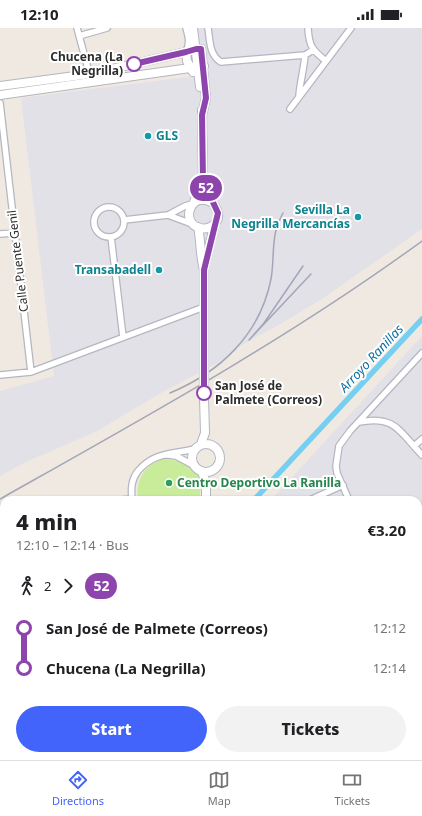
<!DOCTYPE html>
<html lang="en">
<head>
<meta charset="utf-8">
<style>
	body { margin:0; font-family:"Noto Sans",sans-serif; background:#f2f2f2; color:#202124; height:100vh; display:flex; flex-direction:column; font-size:15px; white-space:nowrap }
	* { box-sizing:border-box; margin:0 }
	p { font-size:13px; color:#757577 }
	.icon { flex:none; width:22px; height:22px; fill:none; stroke:currentColor; stroke-width:2; stroke-linecap:round; stroke-linejoin:round }
	.map { position:relative; flex:1; overflow:hidden }
	.details { position:absolute; left:0px; top:468px; width:422px; height:264px; display:flex; flex-direction:column; background:#fff; border-radius:12px 12px 0 0; box-shadow:0 1px 3px #0004 }
	.details>* { flex:none }
	.badge { padding:0 8px; border-radius:13px; font-size:14px; line-height:26px }
	.map>.badge { position:absolute; translate:-50% -50%; box-shadow:0 0 0 2px #fff }
	.legs { display:flex; align-items:center; gap:6px; height:44px; padding:0 16px; font-size:13px }
	.legs p { margin-inline-start:auto }
	.overview { display:flex; align-items:center; justify-content:space-between; height:68px; padding:0 16px }
	h1 { font-size:22px; font-weight:800; line-height:30px }
	.cta { display:flex; gap:8px; margin-top:auto; padding:8px 16px }
	.cta a { flex:1; height:46px; border-radius:24px; background:#4264fb; color:#fff; font-size:16px; font-weight:800; line-height:46px; text-align:center }
	.cta a+a { background:#f2f2f2; color:#202124 }
	ul { padding:0 16px; list-style:none }
	li { display:flex; align-items:center; gap:14px; height:40px; font-size:15px }
	li i { display:grid; place-items:center; width:6px; height:100%; margin:0 5px; background:currentColor }
	li i::after { content:''; width:10px; height:10px; margin:-5px; border:3px solid; border-radius:50%; background:#fff }
	li p { margin-inline-start:auto }
	li:first-child i { background:linear-gradient(#0000 50%,currentColor 0) }
	li:last-child i { background:linear-gradient(currentColor 50%,#0000 0) }
	.status { display:flex; justify-content:space-between; align-items:center; height:28px; padding:0 20px; background:#fff; direction:ltr }
	.status svg { height:11px; fill:currentColor }
	.menu { display:flex; justify-content:space-around; align-items:center; height:56px; border-top:1px solid #e0e0e0; background:#fff; font-size:11px; color:#757577 }
	.menu a { display:grid; justify-items:center; gap:2px }
	.menu .on { color:#4264fb }
	.map>svg:first-child { display:block }
	.industrial { fill:#e3e1e8 }
	.green { fill:#b6e59e }
	.pitch { fill:#c9ec9a }
	.lines { fill:none; stroke-linecap:round; stroke-linejoin:round }
	.canal { stroke:#75cff0; stroke-width:5.5 }
	.street-casing { stroke:#b4b7c1; stroke-width:8 }
	.secondary-casing { stroke:#b4b7c1; stroke-width:10 }
	.street { stroke:#fff; stroke-width:5.5 }
	.secondary { stroke:#fff; stroke-width:8 }
	.rail { stroke:#a3a6b8; stroke-width:1.5 }
	.secondary-bridge-casing { stroke:#b4b7c1; stroke-width:10; stroke-linecap:butt }
	.secondary-bridge { stroke:#fff; stroke-width:8 }
	.line-1-casing { stroke:#fff; stroke-width:9 }
	.line-1 { stroke:#8e44ad; stroke-width:6 }
	.stop-1-dot { fill:#fff; stroke:#8e44ad; stroke-width:2 }
	.culture-dot { fill:#0f9aa8; stroke:#fff; stroke-width:1.5 }
	.leisure-dot { fill:#2e9e5b; stroke:#fff; stroke-width:1.5 }
	.labels { text-anchor:middle; stroke-width:4; stroke-linejoin:round; paint-order:stroke }
	.stop-label { font-size:12px; font-weight:bold; fill:#2e2e2e; stroke:#fff; text-anchor:end }
	.culture-label { font-size:12px; font-weight:bold; fill:#0d838f; stroke:#fff; text-anchor:end }
	.street-label { font-size:12px; fill:#2e2e2e; stroke:#fff }
	.leisure-label { font-size:12px; font-weight:bold; fill:#27864d; stroke:#fff; text-anchor:start }
	.water-label { font-size:13px; font-style:italic; fill:#0d6fa3; stroke:#fff }
</style>
</head>
<body>
<div class="status"><b>12:10</b><svg viewBox="0 0 49 12"><path d="M0 12V9h3v3zM5 12V6h3v6zM10 12V3h3v9zM15 12V0h3v12zM26 1h20v11H26zM47 4h2v5h-2z"/></svg></div>
<div class="map">
<svg width="422" height="732" viewBox="0 0 422 732">
	<rect width="100%" height="100%" fill="#efe9e1"/>
	<path class="industrial" d="M 197,0 L 422,0 L 422,201 L 322,271 L 277,298 L 240,318 L 219,334 L 161,365 L 95,404 L 26,434 L 0,448 L 0,363 L 54,348 L 21,70 L 204,47 Z
		M 422,308 L 422,732 L 225,732 L 225,728 L 418,728 L 418,472 L 271,472 Z"/>
	<path class="green" d="M 422,530 L 422,603 L 418,602 L 418,531 Z
		M 418,653 L 422,662 L 422,698 L 418,700 Z
		M 300,728 L 354,728 L 345,732 L 301,732 Z"/>
	<path class="pitch" d="M 163,431 C 175,431 195,437 199,449 C 201,456 200,465 200,472 L 138,472 C 135,453 144,437 163,431 Z"/>
	<g class="lines">
		<path class="canal" d="M 254,472 L 422,291"/>
		<g class="street-casing">
			<path id="street" d="M 77,0 L 90,48
				M 208,0 C 210,12 209,27 221,34 L 305,27 L 313,22
				M 308,0 C 309,18 312,22 326,33
				M 79,8 L 107,0
				M 186,24 C 190,15 189,10 186,0
				M 299,68 C 300,54 304,41 305,27
				M 0,75 L 31,344
				M 290,81 L 351,0
				M94 194a15 15 0 1 1 30 0a15 15 0 1 1-30 0Z
				M 168,187 L 192,196
				M 124,192 L 168,187 L 185,178 L 192,176
				M 0,206 L 15,205
				M 111,209 L 123,309
				M 0,347 L 31,344 L 204,279
				M 359,394 C 395,387 399,403 422,427
				M 414,418 L 422,411
				M 168,427 L 176,428 L 193,437
				M 121,472 L 132,471
				M 132,472 C 131,461 131,452 138,443 C 154,424 173,426 195,421
				M 310,472 L 343,457
				M 349,472 L 337,445 L 336,438 L 339,418 L 350,403 L 422,325
				M 418,520 L 422,518
				M 0,556 L 4,556
				M 0,610 L 4,646
				M 418,614 L 422,613
				M 418,629 L 422,638
				M 0,695 L 4,694
				M 418,709 L 422,707
				M 0,715 L 4,711
				M 50,728 L 58,732
				M 111,728 L 119,732
				M 172,728 L 180,732
				M 35,732 L 39,728
				M 102,732 L 104,728
				M 365,732 L 374,728"/>
		</g>
		<g class="secondary-casing">
			<path id="secondary" d="M 193,0 L 200,59
				M 186,24 L 187,33 L 193,44
				M 0,58 L 90,46 L 186,24 L 196,21 L 201,21 L 206,70 L 202,87
				M 0,67 L 204,38
				M 203,153 C 206,160 209,167 212,173 C 217,181 223,190 212,198 C 209,200 204,201 200,200 C 179,195 191,161 213,175
				M 194,174 L 203,153 L 202,82
				M 198,199 C 201,213 200,228 204,242 L 204,308
				M 204,240 L 215,195
				M192 430a14 14 0 1 1 28 0a14 14 0 1 1-28 0Z
				M 201,416 L 205,405 L 204,369
				M 202,444 L 206,454 L 206,472
				M 211,728 L 211,732
				M 220,728 L 220,732"/>
		</g>
		<use href="#street" class="street"/>
		<use href="#secondary" class="secondary"/>
		<path class="rail" d="M 303,238 L 264,295 L 249,312 L 311,246
			M 170,365 C 220,344 260,307 271,251 C 274,235 272,218 276,202 C 277,197 280,191 283,185
			M 0,471 C 144,390 288,311 422,213"/>
		<g class="secondary-bridge-casing">
			<path id="secondary-bridge" d="M 204,308 L 204,369"/>
		</g>
		<use href="#secondary-bridge" class="secondary-bridge"/>
	</g>
	<g class="lines">
		<g class="line-1-casing">
			<path id="line-1" d="M 134,36 L 186,24 L 196,21 L 201,21 L 206,70 L 202,87 L 203,153 L 218,185 L 204,242 L 204,365"/>
		</g>
		<use href="#line-1" class="line-1"/>
	</g>
	<g class="stop-1-dot">
		<circle cx="134" cy="36" r="7"/>
		<circle cx="204" cy="365" r="7"/>
	</g>
	<g class="culture-dot">
		<circle cx="148" cy="108" r="4"/>
		<circle cx="358" cy="189" r="4"/>
		<circle cx="159" cy="242" r="4"/>
	</g>
	<circle class="leisure-dot" cx="169" cy="455" r="4"/>
	<g class="labels">
		<g class="stop-label">
			<text x="123" y="33">Chucena (La<tspan x="123" dy="14">Negrilla)</tspan></text>
			<text x="215" y="362" text-anchor="start">San José de<tspan x="215" dy="14">Palmete (Correos)</tspan></text>
		</g>
		<g class="culture-label">
			<text x="156" y="112" text-anchor="start">GLS</text>
			<text x="350" y="186">Sevilla La<tspan x="350" dy="14">Negrilla Mercancías</tspan></text>
			<text x="151" y="246">Transabadell</text>
		</g>
		<g class="street-label">
			<text transform="translate(18 233) rotate(-97)" y="4">Calle Puente Genil</text>
		</g>
		<g class="leisure-label">
			<text x="177" y="459">Centro Deportivo La Ranilla</text>
		</g>
		<g class="water-label">
			<text transform="translate(371 330) rotate(-47)" y="5">Arroyo Ranillas</text>
		</g>
	</g>
</svg>
<b class="badge" style="left:206px;top:160px;background:#8e44ad;color:#fff">52</b>
<section class="details">
<div class="overview"><div><h1>4 min</h1><p>12:10 – 12:14 · Bus</p></div><b>€3.20</b></div>
<div class="legs"><svg class="icon" aria-label="walk" viewBox="0 0 24 24"><circle cx="13" cy="4" r="2"/><path d="M13 8l-2 6 4 7M11 14l-3 7M7 12l3-4h3l4 4"/></svg>2<svg class="icon" aria-label="forward" viewBox="0 0 24 24"><path d="M9 5l7 7-7 7"/></svg><b class="badge" style="background:#8e44ad;color:#fff">52</b></div>
<ul>
<li><i style="color:#8e44ad"></i><b>San José de Palmete (Correos)</b><p>12:12</p></li>
<li><i style="color:#8e44ad"></i><b>Chucena (La Negrilla)</b><p>12:14</p></li>
</ul>
<div class="cta"><a>Start</a><a>Tickets</a></div>
</section>
</div>
<nav class="menu">
<a class="on"><svg class="icon" aria-label="directions" viewBox="0 0 24 24"><path d="M12 3l9 9-9 9-9-9zM9 14v-3h6M13 9l2 2-2 2"/></svg>Directions</a>
<a><svg class="icon" aria-label="map" viewBox="0 0 24 24"><path d="M3 6l6-2 6 2 6-2v14l-6 2-6-2-6 2zM9 4v14M15 6v14"/></svg>Map</a>
<a><svg class="icon" aria-label="tickets" viewBox="0 0 24 24"><path d="M3 7h18v10H3zM15 7v10"/></svg>Tickets</a>
</nav>
</body>
</html>
